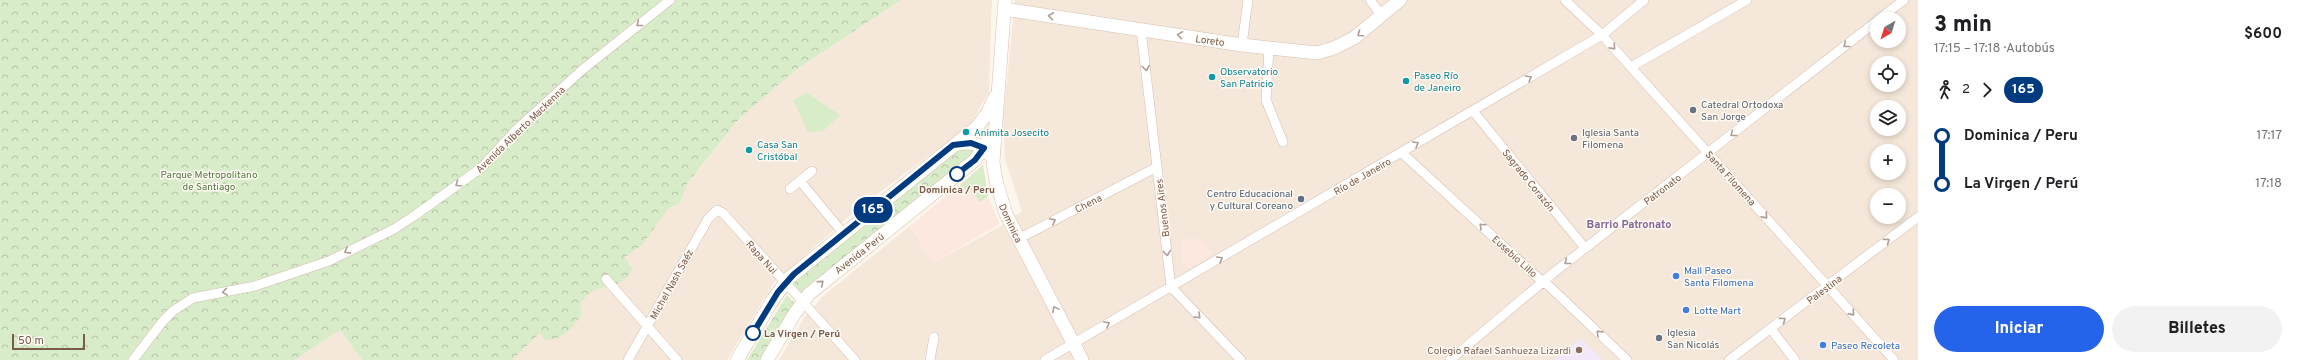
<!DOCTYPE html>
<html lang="es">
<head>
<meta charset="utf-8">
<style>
	body { margin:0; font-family:Overpass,sans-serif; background:#f2f2f2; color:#202124; height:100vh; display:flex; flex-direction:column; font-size:15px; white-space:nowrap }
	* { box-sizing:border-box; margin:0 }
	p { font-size:13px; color:#757577 }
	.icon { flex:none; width:22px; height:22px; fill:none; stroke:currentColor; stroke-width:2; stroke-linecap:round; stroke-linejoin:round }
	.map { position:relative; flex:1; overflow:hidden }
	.side { display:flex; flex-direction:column; background:#fff; width:380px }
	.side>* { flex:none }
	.badge { padding:0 8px; border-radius:13px; font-size:14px; line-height:26px }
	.needle { width:26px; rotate:219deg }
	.controls { position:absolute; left:1870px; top:12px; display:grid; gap:8px }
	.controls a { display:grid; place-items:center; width:36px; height:36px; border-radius:50%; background:#fff; box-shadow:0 2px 6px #0003; font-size:20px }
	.scale { position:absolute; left:12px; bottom:10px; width:73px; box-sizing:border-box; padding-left:4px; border:2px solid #7a5c4d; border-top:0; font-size:11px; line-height:14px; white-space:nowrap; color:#7a5c4d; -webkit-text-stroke:3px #fffaf3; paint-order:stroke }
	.map>.badge { position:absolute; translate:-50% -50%; box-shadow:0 0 0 2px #fff }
	.legs { display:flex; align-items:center; gap:6px; height:44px; padding:0 16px; font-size:13px }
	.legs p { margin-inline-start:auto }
	.head { display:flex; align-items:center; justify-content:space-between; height:68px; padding:0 16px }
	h1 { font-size:22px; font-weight:800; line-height:30px }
	.cta { display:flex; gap:8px; margin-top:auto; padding:8px 16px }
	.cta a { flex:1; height:46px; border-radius:24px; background:#2563eb; color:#fff; font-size:16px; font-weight:800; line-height:46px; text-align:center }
	.cta a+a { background:#f2f2f2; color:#202124 }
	ul { padding:0 16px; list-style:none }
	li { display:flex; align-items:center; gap:14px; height:48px; font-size:15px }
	li i { display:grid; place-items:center; width:6px; height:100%; margin:0 5px; background:currentColor }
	li i::after { content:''; width:10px; height:10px; margin:-5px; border:3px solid; border-radius:50%; background:#fff }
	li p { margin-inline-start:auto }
	li:first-child i { background:linear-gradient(#0000 50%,currentColor 0) }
	li:last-child i { background:linear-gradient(currentColor 50%,#0000 0) }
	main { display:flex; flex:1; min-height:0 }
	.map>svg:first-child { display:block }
	.residential { fill:#f5e8da; fill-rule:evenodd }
	.commercial { fill:#fde8e0 }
	.education { fill:#f3e8fa }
	.grass { fill:#d8ecc9 }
	.forest { fill:url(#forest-crowns) }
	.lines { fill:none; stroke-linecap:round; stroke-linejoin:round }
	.street-casing { stroke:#d1beb0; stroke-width:10 }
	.secondary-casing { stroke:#d6c0b0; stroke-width:14 }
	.street { stroke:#fff; stroke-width:9 }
	.secondary { stroke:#fff; stroke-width:13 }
	.oneway { stroke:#af9d94 }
	.line-1-casing { stroke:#fff; stroke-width:9 }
	.line-1 { stroke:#003b80; stroke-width:6 }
	.culture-dot { fill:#0f9aa8; stroke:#fffaf3; stroke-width:1.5 }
	.worship-dot { fill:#6b7280; stroke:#fffaf3; stroke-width:1.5 }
	.stop-1-dot { fill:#fff; stroke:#003b80; stroke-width:2 }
	.service-dot { fill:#5c6f8a; stroke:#fffaf3; stroke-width:1.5 }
	.shop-dot { fill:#3f7fe0; stroke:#fffaf3; stroke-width:1.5 }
	.education-dot { fill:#8d6e63; stroke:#fffaf3; stroke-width:1.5 }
	.labels { text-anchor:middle; stroke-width:3; stroke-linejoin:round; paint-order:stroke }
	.street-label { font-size:10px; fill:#7a5c4d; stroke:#fffaf3 }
	.culture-label { font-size:10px; fill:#0d838f; stroke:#fffaf3; text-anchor:start }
	.worship-label { font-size:10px; fill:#5b616d; stroke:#fffaf3; text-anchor:start }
	.park-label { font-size:10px; fill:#537a41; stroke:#fffaf3 }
	.stop-label { font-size:10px; font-weight:bold; fill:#7a5c4d; stroke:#fffaf3 }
	.service-label { font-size:10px; fill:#4e5e75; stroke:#fffaf3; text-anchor:end }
	.shop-label { font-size:10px; fill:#366cbe; stroke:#fffaf3; text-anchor:start }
	.education-label { font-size:10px; fill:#785e54; stroke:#fffaf3; text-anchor:end }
	.neighbourhood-label { font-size:11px; font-weight:bold; fill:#846695; stroke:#fffaf3 }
</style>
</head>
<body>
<main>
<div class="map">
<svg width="1918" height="360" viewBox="0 0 1918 360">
	<defs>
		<pattern id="forest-crowns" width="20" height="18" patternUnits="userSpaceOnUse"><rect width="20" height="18" fill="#d8ecc9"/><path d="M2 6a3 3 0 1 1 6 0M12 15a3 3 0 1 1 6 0" fill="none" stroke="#b4c2a5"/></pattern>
	</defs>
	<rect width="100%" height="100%" fill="#fdf6ec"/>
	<path class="residential" d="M 901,0 L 992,0 L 989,92 L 970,125 L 856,210 L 773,284 L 727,360 L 512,360 L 676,198 L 743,115 L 797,69 Z
		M 1015,0 L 1918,0 L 1918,360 L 779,360 L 804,318 L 823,296 L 910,226 L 933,263 L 1001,226 L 1022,211 L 1005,159 L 1003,120 ZM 1877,19 L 1899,19 L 1899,41 L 1877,41 ZM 1877,63 L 1899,63 L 1899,85 L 1877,85 ZM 1877,107 L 1899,107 L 1899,129 L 1877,129 ZM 1877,151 L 1899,151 L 1899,173 L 1877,173 ZM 1877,195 L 1899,195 L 1899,217 L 1877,217 Z
		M 340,330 L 362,360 L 295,360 Z"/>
	<path class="commercial" d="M 983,165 L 987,195 L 1000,224 L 933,263 L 910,226 Z
		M 1181,239 L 1202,239 L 1212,255 L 1189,269 L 1182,265 Z"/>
	<path class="education" d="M 1581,339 L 1603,360 L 1553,360 L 1572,346 Z"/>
	<path class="grass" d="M 807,93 L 840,115 L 823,131 L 808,132 L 793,100 Z
		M 983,165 L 988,196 L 980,202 L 971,190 L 956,189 Z"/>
	<path class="forest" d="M 0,0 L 901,0 L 797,69 L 740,118 L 687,184 L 680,203 L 669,208 L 642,245 L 625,257 L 632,269 C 619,296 594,278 580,305 L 582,315 C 571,327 564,341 545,340 L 540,333 L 512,360 L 362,360 L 340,330 L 295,360 L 0,360 Z
		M 962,147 L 979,151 L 803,297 L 792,285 L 953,151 Z
		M 787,295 L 797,306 L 764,360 L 747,360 Z"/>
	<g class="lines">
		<g class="street-casing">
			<path id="street" d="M 1370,0 L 1382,16
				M 1565,0 L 1602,35 L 1894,360
				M 1879,19 L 1904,0
				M 1141,30 L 1171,287 L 1241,360
				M 1242,45 L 1248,0
				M 1269,48 L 1266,100 L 1283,142
				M 1631,67 L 1747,0
				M 1473,111 L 1585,248
				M 1402,153 L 1536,276 L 1550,287 L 1627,360
				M 800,181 L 843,233
				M 790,189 L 812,171
				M 1018,239 L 1157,167
				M 606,279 L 677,360
				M 1771,329 L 1795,360
				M 133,360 L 163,321 L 173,311 L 193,298 L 255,286 L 329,261 L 394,229 L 414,216 L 481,168 L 517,129 L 582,70 L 670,0
				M 628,360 L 708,219 L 717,210 L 723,213 L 855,360
				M 930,360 L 934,337
				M 1045,360 L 1602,35 L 1644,0
				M 1450,360 L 1552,274 L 1877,21
				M 1729,360 L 1918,217"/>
		</g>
		<g class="secondary-casing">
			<path id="secondary" d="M 1005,0 L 993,162 L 996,181 L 1006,214 L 1082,360
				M 1004,9 L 1242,45 L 1317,53 L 1334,48 L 1354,38 L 1400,0
				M 954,145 C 968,141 981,142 990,155
				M 737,360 L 772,301 L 789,278 L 977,127 L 988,112 L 995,97
				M 767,360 L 795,313 L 809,294 L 975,160 L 993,132"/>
		</g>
		<use href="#street" class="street"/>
		<use href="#secondary" class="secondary"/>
	</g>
	<defs><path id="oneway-chevron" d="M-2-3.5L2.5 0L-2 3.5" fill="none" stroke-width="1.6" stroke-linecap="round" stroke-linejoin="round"/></defs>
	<g class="oneway">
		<use href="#oneway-chevron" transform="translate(1051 16) rotate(-172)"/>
		<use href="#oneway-chevron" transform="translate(639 24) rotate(142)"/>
		<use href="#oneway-chevron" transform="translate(1360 34) rotate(145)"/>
		<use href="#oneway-chevron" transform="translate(1180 35) rotate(-172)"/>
		<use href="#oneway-chevron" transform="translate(1846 45) rotate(142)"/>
		<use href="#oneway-chevron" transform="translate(1613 47) rotate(48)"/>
		<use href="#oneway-chevron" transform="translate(1146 68) rotate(83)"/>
		<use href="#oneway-chevron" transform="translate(1529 78) rotate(-30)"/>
		<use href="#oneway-chevron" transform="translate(1733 134) rotate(142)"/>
		<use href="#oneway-chevron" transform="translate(1416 144) rotate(-30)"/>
		<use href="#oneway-chevron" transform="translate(458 184) rotate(145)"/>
		<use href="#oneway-chevron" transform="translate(1765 216) rotate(48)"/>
		<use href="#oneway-chevron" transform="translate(1053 221) rotate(-27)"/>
		<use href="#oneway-chevron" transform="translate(1482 226) rotate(-137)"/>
		<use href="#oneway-chevron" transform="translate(1887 241) rotate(-37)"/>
		<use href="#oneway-chevron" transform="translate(347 251) rotate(152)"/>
		<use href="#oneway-chevron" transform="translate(1167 253) rotate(83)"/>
		<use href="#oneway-chevron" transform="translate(1220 259) rotate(-30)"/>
		<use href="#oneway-chevron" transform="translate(1567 262) rotate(142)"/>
		<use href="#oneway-chevron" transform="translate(821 283) rotate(-40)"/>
		<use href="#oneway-chevron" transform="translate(225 292) rotate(172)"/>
		<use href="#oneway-chevron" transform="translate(1055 309) rotate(-118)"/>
		<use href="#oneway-chevron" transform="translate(1852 313) rotate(48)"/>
		<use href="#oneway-chevron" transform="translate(1198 316) rotate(46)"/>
		<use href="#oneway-chevron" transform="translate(1783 320) rotate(-37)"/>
		<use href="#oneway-chevron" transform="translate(1107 324) rotate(-30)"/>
		<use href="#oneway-chevron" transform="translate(1599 333) rotate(-136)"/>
	</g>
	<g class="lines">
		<g class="line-1-casing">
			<path id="line-1" d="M 753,333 L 778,292 L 794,274 L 953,145 L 971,143 L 984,148 L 975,160 L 957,174"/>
		</g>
		<use href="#line-1" class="line-1"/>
	</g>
	<g class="culture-dot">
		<circle cx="1212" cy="77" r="4"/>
		<circle cx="1406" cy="81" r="4"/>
		<circle cx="966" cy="132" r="4"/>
		<circle cx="749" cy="150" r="4"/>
	</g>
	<g class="worship-dot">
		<circle cx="1693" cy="110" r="4"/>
		<circle cx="1574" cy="138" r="4"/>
		<circle cx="1659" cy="338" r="4"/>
	</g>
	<g class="stop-1-dot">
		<circle cx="957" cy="174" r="7"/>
		<circle cx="753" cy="333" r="7"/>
	</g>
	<circle class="service-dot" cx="1301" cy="199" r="4"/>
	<g class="shop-dot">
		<circle cx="1676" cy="276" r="4"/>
		<circle cx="1686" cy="310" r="4"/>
		<circle cx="1823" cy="345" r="4"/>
	</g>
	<circle class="education-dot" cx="1579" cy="350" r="4"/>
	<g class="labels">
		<g class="street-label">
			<text transform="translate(1210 40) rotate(8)" y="4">Loreto</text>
			<text transform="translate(520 129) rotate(-44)" y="4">Avenida Alberto Mackenna</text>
			<text transform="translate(1362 176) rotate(-30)" y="4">Río de Janeiro</text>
			<text transform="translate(1731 178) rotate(48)" y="4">Santa Filomena</text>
			<text transform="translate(1529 180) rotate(51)" y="4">Sagrado Corazón</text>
			<text transform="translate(1662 189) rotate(-37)" y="4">Patronato</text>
			<text transform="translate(1088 203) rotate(-27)" y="4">Chena</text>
			<text transform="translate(1162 208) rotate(-97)" y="4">Buenos Aires</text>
			<text transform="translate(1011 223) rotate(65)" y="4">Dominica</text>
			<text transform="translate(859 253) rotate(-38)" y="4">Avenida Perú</text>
			<text transform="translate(1515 256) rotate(42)" y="4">Eusebio Lillo</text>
			<text transform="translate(762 257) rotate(48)" y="4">Rapa Nui</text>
			<text transform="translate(671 284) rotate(-61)" y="4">Michel Nash Saéz</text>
			<text transform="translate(1824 289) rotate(-37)" y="4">Palestina</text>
		</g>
		<g class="culture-label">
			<text x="1220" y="75">Observatorio<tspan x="1220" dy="12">San Patricio</tspan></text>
			<text x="1414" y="79">Paseo Río<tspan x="1414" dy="12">de Janeiro</tspan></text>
			<text x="974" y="136">Animita Josecito</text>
			<text x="757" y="148">Casa San<tspan x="757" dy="12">Cristóbal</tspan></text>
		</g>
		<g class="worship-label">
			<text x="1701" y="108">Catedral Ortodoxa<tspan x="1701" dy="12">San Jorge</tspan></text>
			<text x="1582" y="136">Iglesia Santa<tspan x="1582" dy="12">Filomena</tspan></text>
			<text x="1667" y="336">Iglesia<tspan x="1667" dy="12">San Nicolás</tspan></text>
		</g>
		<g class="park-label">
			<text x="209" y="178">Parque Metropolitano<tspan x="209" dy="12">de Santiago</tspan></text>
		</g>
		<g class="stop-label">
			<text x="957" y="193">Dominica / Peru</text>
			<text x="764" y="337" text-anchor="start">La Virgen / Perú</text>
		</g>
		<g class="service-label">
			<text x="1293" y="197">Centro Educacional<tspan x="1293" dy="12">y Cultural Coreano</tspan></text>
		</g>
		<g class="shop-label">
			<text x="1684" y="274">Mall Paseo<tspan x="1684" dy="12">Santa Filomena</tspan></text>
			<text x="1694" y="314">Lotte Mart</text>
			<text x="1831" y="349">Paseo Recoleta</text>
		</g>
		<g class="education-label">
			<text x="1571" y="354">Colegio Rafael Sanhueza Lizardi</text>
		</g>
		<g class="neighbourhood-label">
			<text x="1629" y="228">Barrio Patronato</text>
		</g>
	</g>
</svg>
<div class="controls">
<a><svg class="needle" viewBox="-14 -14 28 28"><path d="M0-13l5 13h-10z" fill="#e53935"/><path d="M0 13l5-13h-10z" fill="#757577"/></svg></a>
<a><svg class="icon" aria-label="locate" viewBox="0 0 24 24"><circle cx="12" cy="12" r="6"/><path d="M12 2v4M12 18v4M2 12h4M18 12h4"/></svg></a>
<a><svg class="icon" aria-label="layers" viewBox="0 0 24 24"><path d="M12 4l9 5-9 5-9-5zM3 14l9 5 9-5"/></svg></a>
<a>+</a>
<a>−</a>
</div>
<div class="scale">50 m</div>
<b class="badge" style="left:873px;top:210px;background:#003b80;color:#fff">165</b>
</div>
<section class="side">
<div class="head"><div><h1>3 min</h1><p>17:15 – 17:18 · Autobús</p></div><b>$600</b></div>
<div class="legs"><svg class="icon" aria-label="walk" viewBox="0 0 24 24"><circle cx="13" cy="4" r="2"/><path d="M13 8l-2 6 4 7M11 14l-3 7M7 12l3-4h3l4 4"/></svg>2<svg class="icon" aria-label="forward" viewBox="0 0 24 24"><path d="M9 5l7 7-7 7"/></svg><b class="badge" style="background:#003b80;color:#fff">165</b></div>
<ul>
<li><i style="color:#003b80"></i><b>Dominica / Peru</b><p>17:17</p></li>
<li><i style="color:#003b80"></i><b>La Virgen / Perú</b><p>17:18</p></li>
</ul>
<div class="cta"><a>Iniciar</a><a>Billetes</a></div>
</section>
</main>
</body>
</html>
